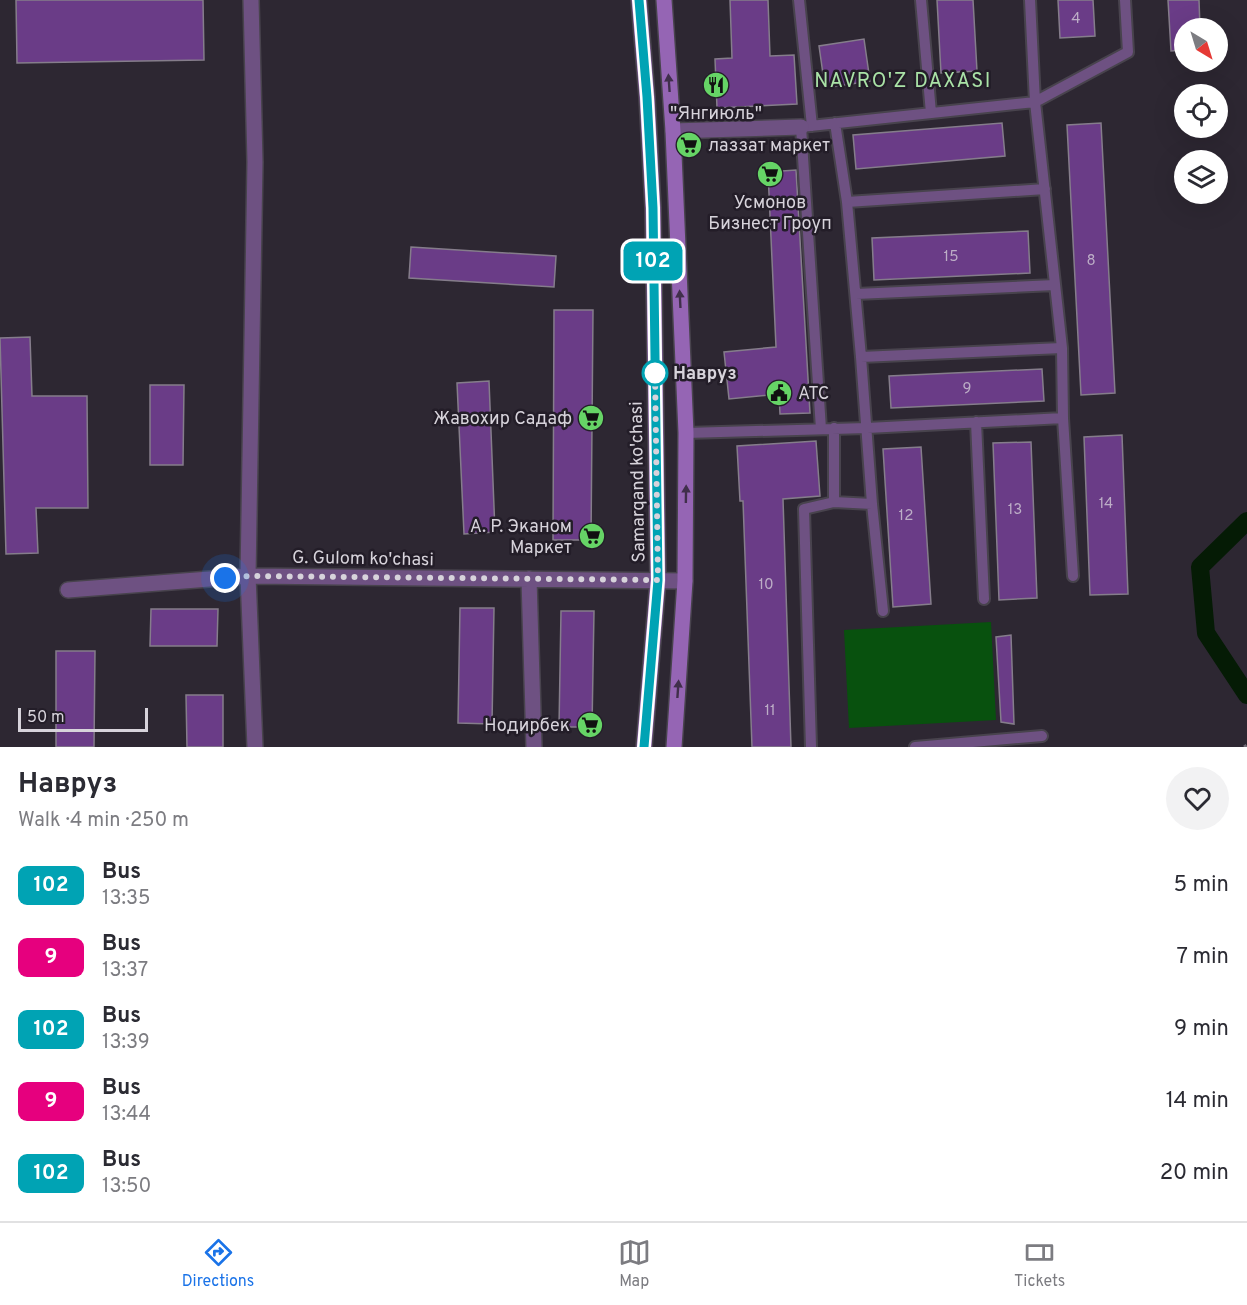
<!DOCTYPE html>
<html lang="en">
<head>
<meta charset="utf-8">
<style>
	body { margin:0; font-family:Overpass,sans-serif; background:#f2f2f3; color:#2b2b33; height:100vh; display:flex; flex-direction:column; font-size:22px; white-space:nowrap }
	* { box-sizing:border-box; margin:0 }
	p { font-size:20px; color:#7c7c81 }
	.icon { flex:none; width:33px; height:33px; fill:none; stroke:currentColor; stroke-width:2; stroke-linecap:round; stroke-linejoin:round }
	.map { position:relative; height:747px; overflow:hidden }
	.details { display:flex; flex-direction:column; background:#fff; flex:1 }
	.details>* { flex:none }
	.badge { padding:0 12px; border-radius:9px; font-size:21px; line-height:39px }
	.needle { width:39px; rotate:142deg }
	.tools { position:absolute; left:1174px; top:18px; display:grid; gap:12px }
	.tools a { display:grid; place-items:center; width:54px; height:54px; border-radius:50%; background:#fff; box-shadow:0 6px 24px #0002; font-size:30px }
	.scale { position:absolute; left:18px; bottom:15px; width:130px; box-sizing:border-box; padding-left:6px; border:3px solid #d7d3db; border-top:0; font-size:16px; line-height:21px; white-space:nowrap; color:#d7d3db; -webkit-text-stroke:4px #231d28; paint-order:stroke }
	.you { position:absolute; width:30px; height:30px; margin:-15px; border:4px solid #fff; border-radius:50%; background:#1a73e8; box-shadow:0 0 0 9px #1a73e833 }
	.map>.badge { position:absolute; translate:-50% -50%; box-shadow:0 0 0 3px #fff }
	.round { display:grid; place-items:center; flex:none; width:63px; height:63px; border-radius:32px; background:#f2f2f3 }
	.headline { display:flex; align-items:center; justify-content:space-between; height:102px; padding:0 18px }
	h1 { font-size:28px; font-weight:700; line-height:45px }
	ul { padding:0; list-style:none }
	li { display:flex; align-items:center; gap:18px; height:72px; padding:0 18px }
	li div { flex:1 }
	li b { display:block; font-size:22px }
	li em { font-style:normal }
	li .badge { min-width:66px; font-weight:700; text-align:center }
	.tabs { display:flex; justify-content:space-around; align-items:center; height:84px; border-top:2px solid #e1e1e2; background:#fff; font-size:16px; color:#7c7c81 }
	.tabs a { display:grid; justify-items:center; gap:3px }
	.tabs .selected { color:#1a73e8 }
	.map>svg:first-child { display:block }
	.green { fill:#08510e }
	.lines { fill:none; stroke-linecap:round; stroke-linejoin:round }
	.canal { stroke:#051b05; stroke-width:18 }
	.building { fill:#6a3c87; stroke:#857d8b; stroke-width:1.5 }
	.lane-casing { stroke:#48434d; stroke-width:14 }
	.street-casing { stroke:#48434d; stroke-width:18 }
	.secondary-casing { stroke:#48434d; stroke-width:18 }
	.path { stroke:#716c76; stroke-width:3; stroke-dasharray:3 4.5; stroke-linecap:butt }
	.lane { stroke:#6e5182; stroke-width:10 }
	.street { stroke:#6e5182; stroke-width:15 }
	.secondary { stroke:#9565b4; stroke-width:15 }
	.oneway { fill:#402f4b }
	.line-casing { stroke:#fff; stroke-width:14 }
	.line { stroke:#00a3b4; stroke-width:9 }
	.walk { stroke:#d7d3db; stroke-width:6; stroke-dasharray:0 10.8 }
	.stop-dot { fill:#fff; stroke:#00a3b4; stroke-width:3 }
	.labels { text-anchor:middle; stroke-width:5; stroke-linejoin:round; paint-order:stroke }
	.number-label { font-size:15px; fill:#bcadc6 }
	.poi-label { font-size:18px; fill:#d7d3db; stroke:#231d28; text-anchor:end }
	.stop-label { font-size:18px; font-weight:bold; fill:#d7d3db; stroke:#231d28; text-anchor:start }
	.street-label { font-size:18px; fill:#d7d3db; stroke:#231d28 }
	.neighbourhood-label { font-size:20px; letter-spacing:1.5px; fill:#aae3a7; stroke:#231d28 }
</style>
</head>
<body>
<div class="map">
<svg width="1247" height="747" viewBox="0 0 1247 747">
	<rect width="100%" height="100%" fill="#2d2732"/>
	<path class="green" d="M 991,622 L 996,720 L 849,728 L 844,630 Z"/>
	<g class="lines">
		<path class="canal" d="M 1247,521 L 1200,567 L 1206,633 L 1247,695"/>
	</g>
	<path class="building" d="M 16,0 L 203,0 L 204,60 L 17,63 Z
		M 730,0 L 768,0 L 770,56 L 794,55 L 797,104 L 717,108 L 715,59 L 732,58 Z
		M 937,0 L 973,0 L 977,71 L 941,73 Z
		M 1058,0 L 1093,0 L 1095,36 L 1060,38 Z
		M 1168,0 L 1199,0 L 1200,28 L 1185,28 L 1185,50 L 1171,51 Z
		M 864,39 L 870,81 L 825,88 L 819,46 Z
		M 1002,123 L 1005,156 L 856,169 L 853,135 Z
		M 1101,123 L 1115,393 L 1081,395 L 1067,125 Z
		M 796,170 L 810,413 L 780,414 L 779,394 L 729,399 L 724,352 L 776,347 L 768,172 Z
		M 1028,231 L 1030,273 L 874,280 L 872,238 Z
		M 411,247 L 556,256 L 554,287 L 409,278 Z
		M 554,310 L 593,310 L 591,540 L 553,540 Z
		M 30,337 L 32,396 L 87,396 L 88,508 L 36,508 L 38,553 L 6,554 L 0,338 Z
		M 1042,369 L 1044,401 L 891,408 L 889,376 Z
		M 489,381 L 495,532 L 464,534 L 457,383 Z
		M 150,385 L 184,385 L 183,465 L 150,465 Z
		M 1122,435 L 1128,594 L 1090,595 L 1084,437 Z
		M 816,441 L 820,496 L 783,499 L 791,747 L 752,747 L 743,501 L 740,501 L 737,446 Z
		M 1031,442 L 1037,598 L 999,600 L 993,443 Z
		M 921,447 L 931,604 L 893,607 L 883,449 Z
		M 460,608 L 494,608 L 492,724 L 458,723 Z
		M 151,609 L 218,609 L 217,646 L 150,646 Z
		M 561,611 L 594,611 L 592,727 L 559,727 Z
		M 1011,635 L 1014,724 L 1001,722 L 996,637 Z
		M 56,651 L 95,651 L 94,747 L 56,747 Z
		M 186,695 L 223,695 L 223,747 L 187,747 Z"/>
	<g class="lines">
		<g class="lane-casing">
			<path id="lane" d="M 799,0 L 812,126
				M 921,0 L 931,113
				M 1030,0 L 1035,102 L 1128,52 L 1125,0
				M 835,123 L 847,202 L 1045,189
				M 847,202 L 861,357
				M 856,294 L 1055,285
				M 976,422 L 984,599
				M 821,429 L 801,127 L 1035,102 L 1062,348
				M 686,433 L 867,428 L 1063,418
				M 834,502 L 872,504
				M 883,611 L 872,504 L 861,357 L 1062,348 L 1063,418 L 1073,576
				M 811,747 L 804,509 L 834,502 L 834,428
				M 915,747 L 1042,736"/>
		</g>
		<g class="street-casing">
			<path id="street" d="M 251,0 L 255,162 L 248,576 L 255,747
				M 673,131 L 801,127
				M 529,579 L 534,747
				M 68,590 L 248,576 L 685,581"/>
		</g>
		<g class="secondary-casing">
			<path id="secondary" d="M 639,0 L 647,97 L 653,208 L 658,580 L 644,747
				M 664,0 L 673,131 L 686,433 L 685,581 L 674,747"/>
		</g>
		<path class="path" d="M 1244,747 L 1247,745"/>
		<use href="#lane" class="lane"/>
		<use href="#street" class="street"/>
		<use href="#secondary" class="secondary"/>
	</g>
	<defs><path id="oneway-solid" d="M-6-.8H1V-3.2L6.5 0L1 3.2V.8H-6Z" transform="scale(1.5)"/></defs>
	<g class="oneway">
		<use href="#oneway-solid" transform="translate(669 83) rotate(-94)"/>
		<use href="#oneway-solid" transform="translate(680 299) rotate(-93)"/>
		<use href="#oneway-solid" transform="translate(686 494) rotate(-89)"/>
		<use href="#oneway-solid" transform="translate(678 689) rotate(-86)"/>
	</g>
	<g class="lines">
		<g class="line-casing">
			<path id="line" d="M 639,0 L 647,97 L 653,208 L 658,580 L 644,747"/>
		</g>
		<use href="#line" class="line"/>
		<path class="walk" d="M 225,578 L 248,576 L 658,580 L 655,371 L 655,373"/>
	</g>
	<defs>
		<g id="restaurant-disc" transform="scale(1.35)"><circle r="9.5" fill="#66d466" stroke="#231d28"/><path d="M-5-6h1v4h1v-4h1v4h1v-4h1v5L-1.5 .5V6h-2V.5L-5-1ZM5-6V6H3V1.5H1.5Q1.5-4 5-6Z" fill="#111"/></g>
		<g id="supermarket-disc" transform="scale(1.35)"><circle r="9.5" fill="#66d466" stroke="#231d28"/><path d="M-6-5.5h2.5l.6 2H6L4.5 2H-2.5L-4.4-4H-6ZM-1.5 3.2a1.3 1.3 0 1 0 .1 0ZM3 3.2a1.3 1.3 0 1 0 .1 0Z" fill="#111"/></g>
		<g id="civic-disc" transform="scale(1.35)"><circle r="9.5" fill="#66d466" stroke="#231d28"/><path d="M-.6-6.5H3V-4.5H.6V-3L4-1V1h2V6H-6V1h2V-1L-.6-3ZM-1.2 2.5V6h2.4V2.5Z" fill="#111"/></g>
	</defs>
	<g fill-rule="evenodd">
		<use href="#restaurant-disc" x="716" y="85"/>
		<use href="#supermarket-disc" x="689" y="145"/>
		<use href="#supermarket-disc" x="770" y="174"/>
		<use href="#civic-disc" x="779" y="393"/>
		<use href="#supermarket-disc" x="591" y="418"/>
		<use href="#supermarket-disc" x="592" y="536"/>
		<use href="#supermarket-disc" x="590" y="725"/>
	</g>
	<circle class="stop-dot" cx="655" cy="373" r="12"/>
	<g class="labels">
		<g class="number-label">
			<text x="1076" y="23">4</text>
			<text x="951" y="261">15</text>
			<text x="1091" y="265">8</text>
			<text x="967" y="393">9</text>
			<text x="1106" y="508">14</text>
			<text x="1015" y="514">13</text>
			<text x="906" y="520">12</text>
			<text x="766" y="589">10</text>
			<text x="770" y="715">11</text>
		</g>
		<g class="poi-label">
			<text x="716" y="119" text-anchor="middle">"Янгиюль"</text>
			<text x="708" y="151" text-anchor="start">лаззат маркет</text>
			<text x="770" y="208" text-anchor="middle">Усмонов<tspan x="770" dy="21">Бизнест Гроуп</tspan></text>
			<text x="798" y="399" text-anchor="start">АТС</text>
			<text x="572" y="424">Жавохир Садаф</text>
			<text x="572" y="532">А. Р. Эканом<tspan x="572" dy="21">Маркет</tspan></text>
			<text x="570" y="731">Нодирбек</text>
		</g>
		<g class="stop-label">
			<text x="673" y="379">Навруз</text>
		</g>
		<g class="street-label">
			<text transform="translate(637 482) rotate(-91)" y="6">Samarqand ko'chasi</text>
			<text transform="translate(363 558) rotate(1)" y="6">G. Gulom ko'chasi</text>
		</g>
		<g class="neighbourhood-label">
			<text x="903" y="87">NAVRO'Z DAXASI</text>
		</g>
	</g>
</svg>
<div class="tools">
<a><svg class="needle" viewBox="-14 -14 28 28"><path d="M0-13l5 13h-10z" fill="#e53935"/><path d="M0 13l5-13h-10z" fill="#7c7c81"/></svg></a>
<a><svg class="icon" aria-label="locate" viewBox="0 0 24 24"><circle cx="12" cy="12" r="6"/><path d="M12 2v4M12 18v4M2 12h4M18 12h4"/></svg></a>
<a><svg class="icon" aria-label="layers" viewBox="0 0 24 24"><path d="M12 4l9 5-9 5-9-5zM3 14l9 5 9-5"/></svg></a>
</div>
<div class="scale">50 m</div>
<div class="you" style="left:225px;top:578px"></div>
<b class="badge" style="left:653px;top:261px;background:#00a3b4;color:#fff">102</b>
</div>
<section class="details">
<div class="headline"><div><h1>Навруз</h1><p>Walk · 4 min · 250 m</p></div><a class="round"><svg class="icon" aria-label="heart" viewBox="0 0 24 24"><path d="M12 20l-8-8c-3-5 5-10 8-4 3-6 11-1 8 4z"/></svg></a></div>
<ul>
<li><span class="badge" style="background:#00a3b4;color:#fff">102</span><div><b>Bus</b><p>13:35</p></div><em>5 min</em></li>
<li><span class="badge" style="background:#e6007e;color:#fff">9</span><div><b>Bus</b><p>13:37</p></div><em>7 min</em></li>
<li><span class="badge" style="background:#00a3b4;color:#fff">102</span><div><b>Bus</b><p>13:39</p></div><em>9 min</em></li>
<li><span class="badge" style="background:#e6007e;color:#fff">9</span><div><b>Bus</b><p>13:44</p></div><em>14 min</em></li>
<li><span class="badge" style="background:#00a3b4;color:#fff">102</span><div><b>Bus</b><p>13:50</p></div><em>20 min</em></li>
</ul>
</section>
<nav class="tabs">
<a class="selected"><svg class="icon" aria-label="directions" viewBox="0 0 24 24"><path d="M12 3l9 9-9 9-9-9zM9 14v-3h6M13 9l2 2-2 2"/></svg>Directions</a>
<a><svg class="icon" aria-label="map" viewBox="0 0 24 24"><path d="M3 6l6-2 6 2 6-2v14l-6 2-6-2-6 2zM9 4v14M15 6v14"/></svg>Map</a>
<a><svg class="icon" aria-label="tickets" viewBox="0 0 24 24"><path d="M3 7h18v10H3zM15 7v10"/></svg>Tickets</a>
</nav>
</body>
</html>
